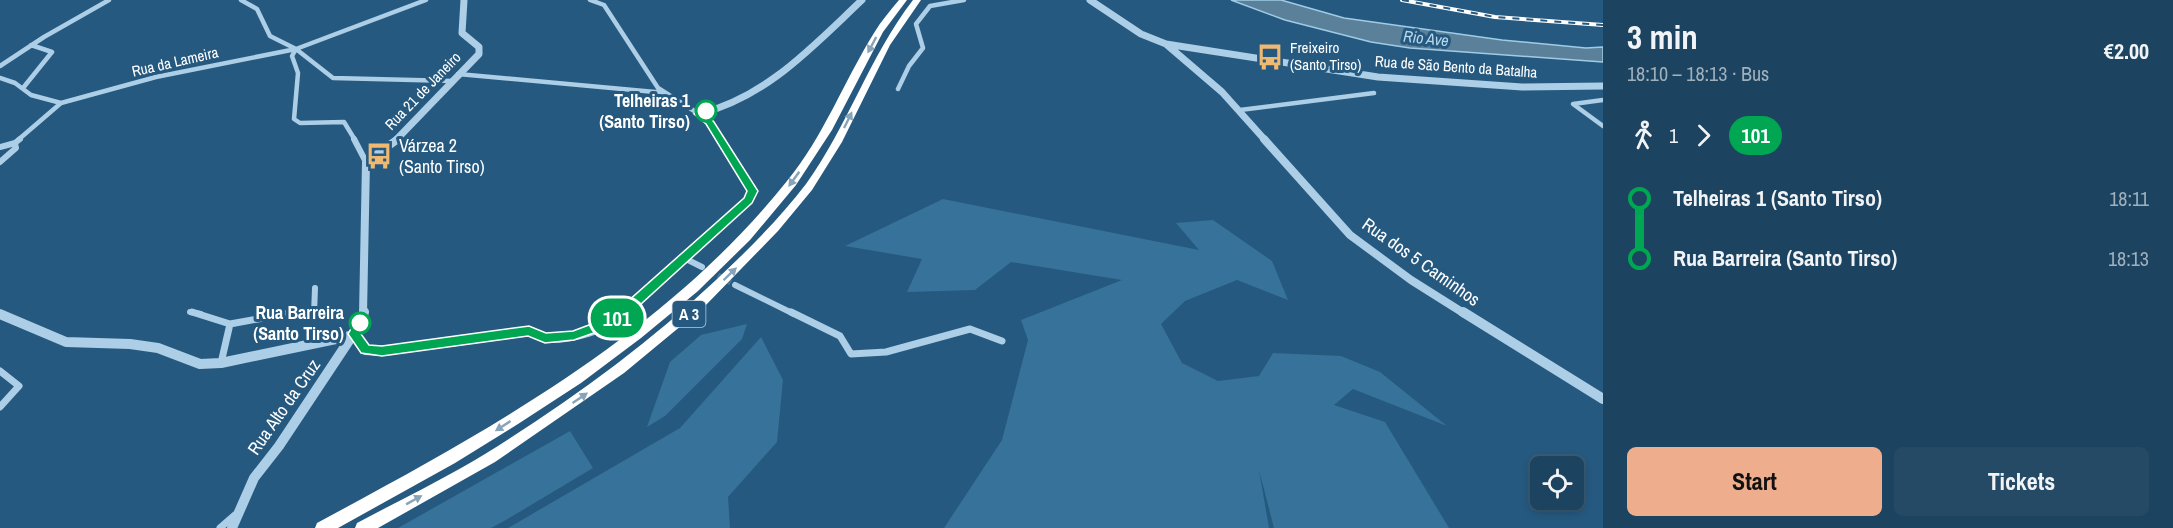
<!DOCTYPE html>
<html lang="en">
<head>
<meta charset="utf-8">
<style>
	body { margin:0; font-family:"Archivo Narrow",sans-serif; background:#254a65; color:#f1f3f6; height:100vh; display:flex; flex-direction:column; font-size:22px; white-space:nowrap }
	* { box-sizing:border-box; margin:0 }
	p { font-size:20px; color:#a0b0bd }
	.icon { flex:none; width:33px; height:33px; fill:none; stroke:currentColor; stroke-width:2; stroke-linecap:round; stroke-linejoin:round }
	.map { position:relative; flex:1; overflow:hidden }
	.sheet { display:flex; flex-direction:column; background:#1c435f; width:570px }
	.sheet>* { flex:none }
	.badge { padding:0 12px; border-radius:20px; font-size:21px; line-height:39px }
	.buttons { position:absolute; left:1530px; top:456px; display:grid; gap:12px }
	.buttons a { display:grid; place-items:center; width:54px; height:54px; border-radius:9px; background:#1c435f; box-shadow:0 3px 9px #0003,0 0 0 2px #3a5c74; font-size:30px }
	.map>.badge { position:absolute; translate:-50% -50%; box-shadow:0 0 0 3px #fff }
	.legs { display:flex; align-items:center; gap:9px; height:66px; padding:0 24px; font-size:20px }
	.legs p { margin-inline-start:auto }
	.head { display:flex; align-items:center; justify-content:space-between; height:102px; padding:0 24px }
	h1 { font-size:33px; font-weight:800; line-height:45px }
	.cta { display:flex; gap:12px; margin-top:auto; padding:12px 24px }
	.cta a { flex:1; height:69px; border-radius:9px; background:#eead8d; color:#111; font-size:24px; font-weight:800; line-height:69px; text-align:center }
	.cta a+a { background:#254a65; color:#f1f3f6 }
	ul { padding:0 24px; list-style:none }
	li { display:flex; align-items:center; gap:21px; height:60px; font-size:22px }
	li i { display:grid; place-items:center; width:9px; height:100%; margin:0 8px; background:currentColor }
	li i::after { content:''; width:15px; height:15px; margin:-8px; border:4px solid; border-radius:50%; background:#1c435f }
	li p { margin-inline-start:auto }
	li:first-child i { background:linear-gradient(#0000 50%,currentColor 0) }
	li:last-child i { background:linear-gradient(currentColor 50%,#0000 0) }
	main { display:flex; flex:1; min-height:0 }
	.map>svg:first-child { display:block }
	.green { fill:#36729a }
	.water { fill:#5b809a; stroke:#a0cbe6; stroke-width:1.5 }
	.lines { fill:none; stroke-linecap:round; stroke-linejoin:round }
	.minor-tunnel { stroke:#477292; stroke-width:6; stroke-dasharray:6 3; stroke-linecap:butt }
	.minor-far2 { stroke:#accee6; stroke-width:4.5 }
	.minor-far1 { stroke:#accee6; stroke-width:6 }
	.minor { stroke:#accee6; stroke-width:7 }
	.tertiary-far2 { stroke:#accee6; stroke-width:7 }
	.tertiary-far1 { stroke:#accee6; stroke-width:8 }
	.tertiary { stroke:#accee6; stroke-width:10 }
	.motorway { fill:#fff; fill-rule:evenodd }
	.rail-casing { stroke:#fff; stroke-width:4 }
	.rail { stroke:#26597f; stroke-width:2; stroke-dasharray:7; stroke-linecap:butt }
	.oneway { fill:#88a4b9 }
	.line-1 { fill:#00a651; stroke:#fff; stroke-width:1.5 }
	.stop-1-dot { fill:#fff; stroke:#00a651; stroke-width:3 }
	.labels { text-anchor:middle; stroke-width:6; stroke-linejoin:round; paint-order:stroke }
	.far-poi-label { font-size:15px; fill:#fff; stroke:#26597f; text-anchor:start }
	.far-street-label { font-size:15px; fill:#fff; stroke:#26597f }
	.far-water-label { font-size:16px; font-style:italic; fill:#b7d8ed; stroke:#26597f }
	.shield { fill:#26597f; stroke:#becdd9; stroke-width:1.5 }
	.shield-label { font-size:16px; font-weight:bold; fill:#fff }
	.stop-label { font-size:18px; font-weight:bold; fill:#fff; stroke:#26597f; text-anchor:end }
	.poi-label { font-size:18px; fill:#fff; stroke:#26597f; text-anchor:start }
	.street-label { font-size:18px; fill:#fff; stroke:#26597f }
</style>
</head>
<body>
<main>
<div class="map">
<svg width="1603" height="528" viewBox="0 0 1603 528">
	<rect width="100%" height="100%" fill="#26597f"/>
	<path class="green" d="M 943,199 L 1199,250 L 1176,223 L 1213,220 L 1272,261 L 1288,300 L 1237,280 L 1185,301 L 1161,324 L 1182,363 L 1218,381 L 1259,376 L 1273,353 L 1341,356 L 1380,372 L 1447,426 L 1353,389 L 1334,405 L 1385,422 L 1449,528 L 1274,528 L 1259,470 L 1269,528 L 944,528 L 1002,440 L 1028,340 L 1021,320 L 1122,280 L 1011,262 L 975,290 L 907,292 L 922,259 L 845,246 Z
		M 747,324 L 742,339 L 665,416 L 647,427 L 670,362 L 701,335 Z
		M 761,337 L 783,380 L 777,442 L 728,497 L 730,528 L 508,528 L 680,428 Z
		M 570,431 L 593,468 L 506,520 L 491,528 L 398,528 Z"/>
	<path class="water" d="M 1231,0 L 1281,0 L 1344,18 L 1502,40 L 1586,48 L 1603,47 L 1603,62 L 1410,48 L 1371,42 L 1285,20 Z"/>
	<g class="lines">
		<path class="minor-tunnel" d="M 710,271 L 735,285"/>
		<path class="minor-far2" d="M 241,0 L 257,9 L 270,36 L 296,49 L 333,78 L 453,81
			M 590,0 L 604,5 L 658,88 L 699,114
			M 296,49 L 292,56 L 298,73 L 294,119 L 300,123 L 344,122 L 355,140
			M 0,66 L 44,37 L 109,0
			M 458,74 L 666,93
			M 0,78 L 15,83 L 31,95 L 61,103
			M 23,88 L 52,52 L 31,45
			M 898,89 L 909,66 L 923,48 L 916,24 L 930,6 L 964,0
			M 1603,100 L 1573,104 L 1603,126
			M 1240,110 L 1374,93
			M 18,140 L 61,103 L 156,77 L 296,49 L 426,0"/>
		<path class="minor-far1" d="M 354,139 L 366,162
			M 0,147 L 15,143 L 20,139
			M 0,162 L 16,148 L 15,143
			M 684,258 L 702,267
			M 735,285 L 794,314
			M 190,312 L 201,314
			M 288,314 L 314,309
			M 314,314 L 315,288"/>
		<path class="minor" d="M 192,312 L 230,324 L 296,312
			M 791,312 L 840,336 L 851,354 L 886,352 L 970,329 L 1002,341
			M 314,318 L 314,312
			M 221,363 L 230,324
			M 0,371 L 19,386 L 0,407
			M 220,528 L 235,515"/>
		<path class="tertiary-far2" d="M 1090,0 L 1141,34 L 1166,44 L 1378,77 L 1522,87 L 1603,86
			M 1166,44 L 1222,92 L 1265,140
			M 699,114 C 767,97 813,46 862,0
			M 699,114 L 709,122 L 721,140
			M 396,140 L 479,54 L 479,47 L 462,33 L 464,0"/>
		<path class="tertiary-far1" d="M 1264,139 L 1350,235 L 1411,280 L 1465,314
			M 363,314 L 366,162 L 398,139
			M 623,314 L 748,200 L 753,191 L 720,139"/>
		<path class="tertiary" d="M 1463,312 L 1603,399
			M 0,314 L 66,342 L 130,344 L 158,348 L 200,364 L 221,363 L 355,335
			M 355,335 L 365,350 L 382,351 L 529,331 C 535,333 541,338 547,338 C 572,339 607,329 625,312
			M 232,528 L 254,478 L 279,446 L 362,321 L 364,312"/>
		<path class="motorway" d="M 899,0 L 907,0 L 883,32 L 832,130 L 796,185 L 750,240 L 698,291 L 641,338 L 581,383 L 518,424 L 455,463 L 338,528 L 315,528 L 317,523 C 488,431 664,335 787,181 C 824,136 844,81 874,33 C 881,21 890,11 899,0 Z
			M 913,0 L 921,0 L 890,45 L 842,142 L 812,190 L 778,231 L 705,306 L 624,373 L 495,462 L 378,528 L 355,528 L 357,523 C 400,500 444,479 485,454 C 567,403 646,346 716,280 C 748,250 780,218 806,184 C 848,126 869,57 913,0 Z"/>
		<g class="rail-casing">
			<path id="rail" d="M 1402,0 L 1495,17 L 1603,25"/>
		</g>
		<use href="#rail" class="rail"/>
	</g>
	<defs><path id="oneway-solid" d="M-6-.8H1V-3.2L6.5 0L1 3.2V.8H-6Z" transform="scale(1.5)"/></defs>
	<g class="oneway">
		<use href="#oneway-solid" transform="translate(872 45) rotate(118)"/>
		<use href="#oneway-solid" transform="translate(848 120) rotate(-64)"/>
		<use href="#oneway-solid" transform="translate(794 179) rotate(126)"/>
		<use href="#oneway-solid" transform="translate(730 274) rotate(-44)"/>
		<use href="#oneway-solid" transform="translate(580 398) rotate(-34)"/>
		<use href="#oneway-solid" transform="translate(503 426) rotate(147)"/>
		<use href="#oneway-solid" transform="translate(414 500) rotate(-29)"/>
	</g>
	<path class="line-1" d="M 706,108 L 711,111 L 706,114 L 714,122 L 758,191 L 752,203 L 619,324 L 574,340 L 545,343 L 528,336 L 382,356 L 361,353 L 348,334 L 356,320 L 360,319 L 367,323 L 361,334 L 369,345 L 382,346 L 529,326 L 546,333 L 573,331 L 610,317 L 744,198 L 747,191 L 706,124 L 694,114 Z"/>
	<defs>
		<g id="bus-bare" transform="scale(2.07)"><path d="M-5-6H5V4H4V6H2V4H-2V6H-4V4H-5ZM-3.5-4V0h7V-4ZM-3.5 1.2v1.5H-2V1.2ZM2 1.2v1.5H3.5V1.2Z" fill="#efb971" stroke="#26597f" stroke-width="2.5" paint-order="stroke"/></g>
	</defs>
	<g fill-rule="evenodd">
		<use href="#bus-bare" x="1270" y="57"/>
		<use href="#bus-bare" x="379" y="156"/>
	</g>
	<g class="stop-1-dot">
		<circle cx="706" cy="111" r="10"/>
		<circle cx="360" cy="323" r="10"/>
	</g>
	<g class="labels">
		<g class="far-poi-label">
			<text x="1290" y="53">Freixeiro<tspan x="1290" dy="17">(Santo Tirso)</tspan></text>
		</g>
		<g class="far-street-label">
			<text transform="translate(175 62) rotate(-13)" y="5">Rua da Lameira</text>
			<text transform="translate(1456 67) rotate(4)" y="5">Rua de São Bento da Batalha</text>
			<text transform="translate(423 91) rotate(-46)" y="5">Rua 21 de Janeiro</text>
		</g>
		<g class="far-water-label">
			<text transform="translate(1426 38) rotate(6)" y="6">Rio Ave</text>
		</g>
		<rect class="shield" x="672.5" y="301" width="33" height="26" rx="4.5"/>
		<g class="shield-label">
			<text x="689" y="320">A 3</text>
		</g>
		<g class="stop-label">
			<text x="690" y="107">Telheiras 1<tspan x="690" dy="21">(Santo Tirso)</tspan></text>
			<text x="344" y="319">Rua Barreira<tspan x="344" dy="21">(Santo Tirso)</tspan></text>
		</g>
		<g class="poi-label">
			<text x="399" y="152">Várzea 2<tspan x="399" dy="21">(Santo Tirso)</tspan></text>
		</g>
		<g class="street-label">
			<text transform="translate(1421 262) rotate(35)" y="6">Rua dos 5 Caminhos</text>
			<text transform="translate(284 407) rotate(-55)" y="6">Rua Alto da Cruz</text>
		</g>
	</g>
</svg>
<div class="buttons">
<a><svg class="icon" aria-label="locate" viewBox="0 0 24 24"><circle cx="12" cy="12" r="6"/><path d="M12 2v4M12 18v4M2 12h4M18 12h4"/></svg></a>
</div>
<b class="badge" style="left:617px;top:318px;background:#00a651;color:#fff">101</b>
</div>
<section class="sheet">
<div class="head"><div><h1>3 min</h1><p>18:10 – 18:13 · Bus</p></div><b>€2.00</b></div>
<div class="legs"><svg class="icon" aria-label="walk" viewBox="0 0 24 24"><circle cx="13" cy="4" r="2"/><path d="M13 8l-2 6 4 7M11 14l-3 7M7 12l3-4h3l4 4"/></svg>1<svg class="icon" aria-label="forward" viewBox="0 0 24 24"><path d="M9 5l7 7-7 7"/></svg><b class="badge" style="background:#00a651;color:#fff">101</b></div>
<ul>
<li><i style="color:#00a651"></i><b>Telheiras 1 (Santo Tirso)</b><p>18:11</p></li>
<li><i style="color:#00a651"></i><b>Rua Barreira (Santo Tirso)</b><p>18:13</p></li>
</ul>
<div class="cta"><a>Start</a><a>Tickets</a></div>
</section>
</main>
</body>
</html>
